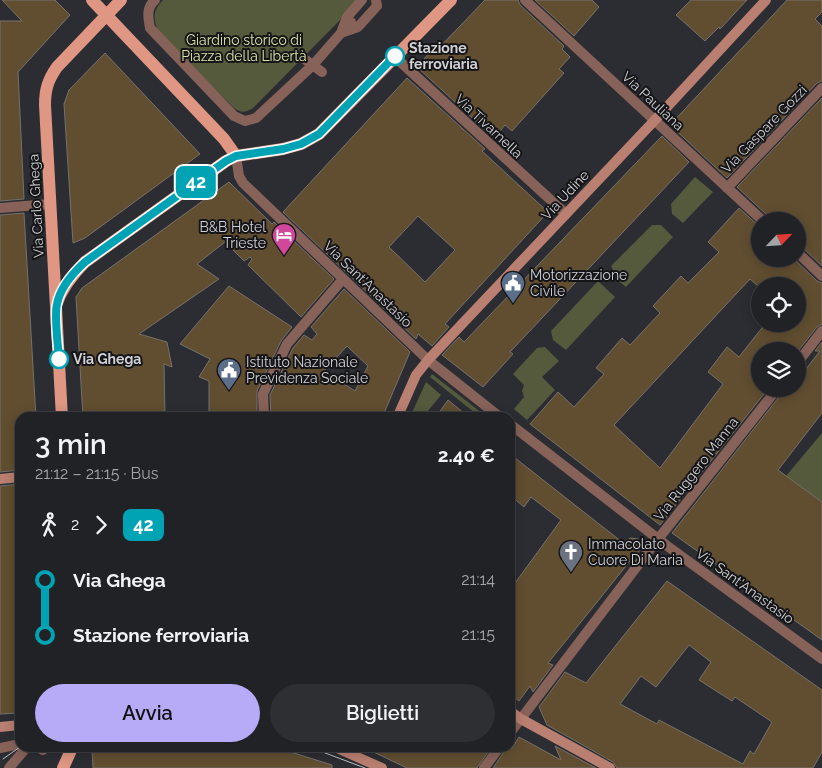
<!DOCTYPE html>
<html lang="it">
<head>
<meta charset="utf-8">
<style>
	body { margin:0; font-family:Raleway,sans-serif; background:#2d2f32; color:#f1f3f6; height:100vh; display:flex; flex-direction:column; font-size:19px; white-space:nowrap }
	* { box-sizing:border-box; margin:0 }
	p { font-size:16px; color:#a2a4a7 }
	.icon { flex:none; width:28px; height:28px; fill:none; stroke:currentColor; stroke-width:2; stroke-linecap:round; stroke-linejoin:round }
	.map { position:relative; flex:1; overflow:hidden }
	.drawer { position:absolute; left:15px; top:412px; width:500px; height:340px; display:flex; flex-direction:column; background:#212226; border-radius:15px; box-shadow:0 2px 12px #0003,0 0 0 1px #3e3f43 }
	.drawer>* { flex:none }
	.badge { padding:0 10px; border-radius:8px; font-size:18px; line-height:32px }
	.needle { width:32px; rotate:65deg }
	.tools { position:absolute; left:751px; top:212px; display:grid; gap:10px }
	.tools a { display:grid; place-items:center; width:55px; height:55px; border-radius:50%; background:#212226; box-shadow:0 2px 12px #0003,0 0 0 1px #3e3f43; font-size:25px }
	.map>.badge { position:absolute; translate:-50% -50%; box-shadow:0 0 0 2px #fff }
	.legs { display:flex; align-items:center; gap:8px; height:55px; padding:0 20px; font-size:16px }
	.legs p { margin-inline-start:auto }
	.headline { display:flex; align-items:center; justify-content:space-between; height:85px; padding:0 20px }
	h1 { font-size:28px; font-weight:600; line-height:38px }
	.button { display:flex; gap:10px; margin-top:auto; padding:10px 20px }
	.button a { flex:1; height:58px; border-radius:30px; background:#b7abf7; color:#111; font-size:20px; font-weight:600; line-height:58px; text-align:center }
	.button a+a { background:#2d2f32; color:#f1f3f6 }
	ul { padding:0 20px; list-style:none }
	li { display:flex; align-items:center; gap:18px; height:55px; font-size:19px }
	li i { display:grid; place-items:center; width:8px; height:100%; margin:0 6px; background:currentColor }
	li i::after { content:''; width:12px; height:12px; margin:-6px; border:4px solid; border-radius:50%; background:#212226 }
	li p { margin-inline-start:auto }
	li:first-child i { background:linear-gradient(#0000 50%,currentColor 0) }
	li:last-child i { background:linear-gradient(currentColor 50%,#0000 0) }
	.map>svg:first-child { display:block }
	.green { fill:#555a3c }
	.building { fill:#614e31; stroke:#76716b; fill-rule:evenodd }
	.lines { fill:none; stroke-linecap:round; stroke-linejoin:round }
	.street { stroke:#876259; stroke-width:10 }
	.secondary { stroke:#b97f70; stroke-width:10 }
	.primary { stroke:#df9682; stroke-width:12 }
	.tram { stroke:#bebfc4; stroke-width:1 }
	.line-1-casing { stroke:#fff; stroke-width:11 }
	.line-1 { stroke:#00a3b4; stroke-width:8 }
	.stop-1-dot { fill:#fff; stroke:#00a3b4; stroke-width:2.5 }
	.labels { text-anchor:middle; stroke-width:4; stroke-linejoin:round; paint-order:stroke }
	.park-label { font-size:14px; fill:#d9e3a6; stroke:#151518 }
	.stop-label { font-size:14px; font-weight:bold; fill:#d0d1d5; stroke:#151518; text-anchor:start }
	.street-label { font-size:14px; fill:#d0d1d5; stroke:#151518 }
	.poi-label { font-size:14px; fill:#d0d1d5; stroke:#151518; text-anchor:start }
</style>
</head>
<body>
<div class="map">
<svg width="822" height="768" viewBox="0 0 822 768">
	<rect width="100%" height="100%" fill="#2c2d33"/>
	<path class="green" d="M 163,0 L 356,0 L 351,9 L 253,108 C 245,113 241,113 234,108 L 159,33 C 153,20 152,11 163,0 Z
		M 695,177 L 713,192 L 683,223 L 672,214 L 671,204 Z
		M 652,225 L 661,225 L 673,237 L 626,287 L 614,277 L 614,272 L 611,266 Z
		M 598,281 L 615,297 L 566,350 L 553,340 L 551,331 Z
		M 545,347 L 559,361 L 542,377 L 555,390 L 527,420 L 514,409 L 524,397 L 522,391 L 524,385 L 513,374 L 537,348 Z
		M 432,374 L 487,417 L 480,417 L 430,377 Z
		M 426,382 L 441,395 L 423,417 L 410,417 Z
		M 822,433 L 822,502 L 786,476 Z"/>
	<path class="building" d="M 2,0 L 55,0 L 70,15 L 18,72 L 24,199 L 0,201 L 0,21 L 22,21 Z
		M 485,0 L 518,0 L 520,5 L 564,46 L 562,49 L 570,57 L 559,69 L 564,73 L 512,131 L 505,125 L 494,138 L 417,67 L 432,50 L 435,52 Z
		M 535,0 L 592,0 L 599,7 L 574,36 Z
		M 691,0 L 747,0 L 720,29 L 719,27 L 705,41 L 676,15 Z
		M 787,0 L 822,0 L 822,12 L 815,19 L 822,26 L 822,81 L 817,83 L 727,178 L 670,125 Z
		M 105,53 L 200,154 L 85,238 L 73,243 L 64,104 L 69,90 Z
		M 407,78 L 485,149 L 482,151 L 548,212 L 445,324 L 449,327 L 432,346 L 418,334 L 416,339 L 283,212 ZM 418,216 L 455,250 L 425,282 L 389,247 Z
		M 822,98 L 822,266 L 803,248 L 798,246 L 798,221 L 770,221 L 768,216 L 737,187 Z
		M 662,136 L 689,162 L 510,352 L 513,354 L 483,387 L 442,355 L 459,337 L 464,342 Z
		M 229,182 L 272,224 L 274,222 L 334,279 L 301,317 L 248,265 L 252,259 L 250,257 L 244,261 L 225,242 L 197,264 L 219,279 L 139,334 L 167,342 L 172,367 L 164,364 L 165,418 L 83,418 L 76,297 L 82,288 Z
		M 739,208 L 760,227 L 760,259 L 794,259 L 817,281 L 822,283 L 822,324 L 817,327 L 798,351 L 760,351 L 760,389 L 768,389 L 660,525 L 530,424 L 558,392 L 574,407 L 604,374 L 596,368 L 622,338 L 630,345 L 660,313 L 653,306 L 681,276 L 688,283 L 719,252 L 708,242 ZM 750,279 L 758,286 L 798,286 L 798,324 L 765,324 L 739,357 L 727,347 L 708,372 L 723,384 L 660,468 L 614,425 Z
		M 24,213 L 36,418 L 20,418 L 20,470 L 0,472 L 0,215 Z
		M 229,286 L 292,327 L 281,341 L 257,391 L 257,418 L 209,418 L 209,381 L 199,377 L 210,359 L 180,344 Z
		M 344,289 L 410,352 L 382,418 L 271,418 L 270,395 L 293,348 L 304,335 L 312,340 L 317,334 L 311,327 ZM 347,346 L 368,366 L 355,391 L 324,371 Z
		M 822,342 L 822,413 L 778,470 L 822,502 L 822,640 L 672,533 L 782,393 L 784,389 L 798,389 L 798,379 L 820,351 L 815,351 Z
		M 448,400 L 470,418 L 435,418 Z
		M 510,454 L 622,542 L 631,538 L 638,539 L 641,546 L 638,553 L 634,556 L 548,663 L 553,665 L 533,692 L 530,686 L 519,701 L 510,694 L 510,590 L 561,520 L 531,497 L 524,507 L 510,495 Z
		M 20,484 L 20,713 L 0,714 L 0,486 Z
		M 667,581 L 822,690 L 822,752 L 813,768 L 617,768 L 613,762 L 547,725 L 539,707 L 565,672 L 586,683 ZM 689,645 L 711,662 L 699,680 L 732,701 L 735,697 L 772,722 L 754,754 L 750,751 L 743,764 L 659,720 L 657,724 L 620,704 L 641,676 L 656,687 Z
		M 519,737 L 561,760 L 555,746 L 596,768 L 493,768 L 504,752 L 506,748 L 512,748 Z
		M 92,748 L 278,748 L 332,765 L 332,768 L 93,768 Z
		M 365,748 L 491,748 L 477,768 L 407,768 Z"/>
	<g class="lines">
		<path class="street" d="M 155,0 C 146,8 148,17 150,28 L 234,116 L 245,121 L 256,118 L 313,65 L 341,33 L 358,27 L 377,6 L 376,0
			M 525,0 L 763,221
			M 351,22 L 341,33 L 347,17 L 362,0
			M 395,57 L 566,214
			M 303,58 L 322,72
			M 236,156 L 239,176 L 243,183 L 428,360 L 501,418
			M 727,188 L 822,88
			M 0,208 L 51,204
			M 798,253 L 822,276
			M 798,362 L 822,331
			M 264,418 L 263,394 L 287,344 L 343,279
			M 510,424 L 666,545 L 822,659
			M 510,733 L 651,548 L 777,389
			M 0,748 L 20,744
			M 40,748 L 43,750
			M 9,768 L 26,748
			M 484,768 L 499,748"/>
		<path class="secondary" d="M 397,418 L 416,375 L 428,360 L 654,121 L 766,0
			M 0,479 L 20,477
			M 510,711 L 521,719 L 610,768
			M 0,727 L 20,725
			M 337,748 L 382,768"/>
		<path class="primary" d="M 92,0 L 224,139 L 236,156
			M 56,305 C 62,288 72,275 85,262 L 226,161 L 236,156 L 283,149 L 301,144 L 319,134 L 451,0
			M 62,418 L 45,105 C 45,89 48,80 57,67 L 121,0
			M 63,768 L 72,748"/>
		<path class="tram" d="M 312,748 L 365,768
			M 3,759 L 20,747"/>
	</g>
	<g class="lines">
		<g class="line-1-casing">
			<path id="line-1" d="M 59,359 C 58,345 54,316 57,304 C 60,288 73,273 85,262 L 226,161 L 236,156 L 283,149 L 301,144 L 319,134 L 395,56"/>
		</g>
		<use href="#line-1" class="line-1"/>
	</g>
	<defs>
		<g id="hotel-pin" transform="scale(1.25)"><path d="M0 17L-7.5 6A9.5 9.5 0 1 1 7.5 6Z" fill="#d1479c" stroke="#151518"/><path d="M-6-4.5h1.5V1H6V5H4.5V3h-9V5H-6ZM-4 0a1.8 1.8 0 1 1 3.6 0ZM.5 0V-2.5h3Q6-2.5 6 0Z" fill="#fff"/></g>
		<g id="civic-pin" transform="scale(1.25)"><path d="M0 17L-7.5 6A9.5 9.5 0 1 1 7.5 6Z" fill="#5c6f8a" stroke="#151518"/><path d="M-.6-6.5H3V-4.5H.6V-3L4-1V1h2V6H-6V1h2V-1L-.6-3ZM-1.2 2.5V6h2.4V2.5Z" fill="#fff"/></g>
		<g id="church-pin" transform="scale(1.25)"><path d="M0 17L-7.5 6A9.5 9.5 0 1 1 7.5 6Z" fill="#6b7280" stroke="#151518"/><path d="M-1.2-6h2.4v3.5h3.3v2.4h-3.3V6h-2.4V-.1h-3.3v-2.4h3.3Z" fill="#fff"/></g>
	</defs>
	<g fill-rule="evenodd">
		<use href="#hotel-pin" x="284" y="235"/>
		<use href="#civic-pin" x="513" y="283"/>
		<use href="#civic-pin" x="229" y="370"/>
		<use href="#church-pin" x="571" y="552"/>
	</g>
	<g class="stop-1-dot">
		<circle cx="395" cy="56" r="9"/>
		<circle cx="59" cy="359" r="9"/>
	</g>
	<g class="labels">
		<g class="park-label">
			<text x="244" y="45">Giardino storico di<tspan x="244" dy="16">Piazza della Libertà</tspan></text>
		</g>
		<g class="stop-label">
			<text x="409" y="53">Stazione<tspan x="409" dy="16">ferroviaria</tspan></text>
			<text x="73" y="364">Via Ghega</text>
		</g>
		<g class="street-label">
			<text transform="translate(653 101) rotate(43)" y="5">Via Pauliana</text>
			<text transform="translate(489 126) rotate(43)" y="5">Via Tivarnella</text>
			<text transform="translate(764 129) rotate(-46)" y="5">Via Gaspare Gozzi</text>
			<text transform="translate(565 195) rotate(-47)" y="5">Via Udine</text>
			<text transform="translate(36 206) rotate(-93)" y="5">Via Carlo Ghega</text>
			<text transform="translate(368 284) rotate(44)" y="5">Via Sant'Anastasio</text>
			<text transform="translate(696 469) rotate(-52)" y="5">Via Ruggero Manna</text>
			<text transform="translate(745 586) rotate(36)" y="5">Via Sant'Anastasio</text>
		</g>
		<g class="poi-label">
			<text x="266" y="232" text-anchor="end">B&amp;B Hotel<tspan x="266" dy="16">Trieste</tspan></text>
			<text x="530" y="280">Motorizzazione<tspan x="530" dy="16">Civile</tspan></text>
			<text x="246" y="367">Istituto Nazionale<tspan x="246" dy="16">Previdenza Sociale</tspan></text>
			<text x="588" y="549">Immacolato<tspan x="588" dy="16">Cuore Di Maria</tspan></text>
		</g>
	</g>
</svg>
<div class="tools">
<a><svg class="needle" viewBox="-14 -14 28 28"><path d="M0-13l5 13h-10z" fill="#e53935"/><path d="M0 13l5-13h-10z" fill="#a2a4a7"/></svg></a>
<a><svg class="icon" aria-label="locate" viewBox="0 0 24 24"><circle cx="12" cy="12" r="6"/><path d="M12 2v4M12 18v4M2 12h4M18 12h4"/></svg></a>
<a><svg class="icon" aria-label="layers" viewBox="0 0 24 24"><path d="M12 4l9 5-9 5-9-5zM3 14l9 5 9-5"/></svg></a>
</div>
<b class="badge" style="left:196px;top:182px;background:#00a3b4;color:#fff">42</b>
<section class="drawer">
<div class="headline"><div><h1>3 min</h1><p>21:12 – 21:15 · Bus</p></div><b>2.40 €</b></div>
<div class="legs"><svg class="icon" aria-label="walk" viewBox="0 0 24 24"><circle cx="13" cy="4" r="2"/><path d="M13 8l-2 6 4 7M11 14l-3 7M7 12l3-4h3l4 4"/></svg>2<svg class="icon" aria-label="forward" viewBox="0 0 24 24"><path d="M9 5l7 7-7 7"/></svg><b class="badge" style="background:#00a3b4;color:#fff">42</b></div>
<ul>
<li><i style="color:#00a3b4"></i><b>Via Ghega</b><p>21:14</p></li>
<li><i style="color:#00a3b4"></i><b>Stazione ferroviaria</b><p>21:15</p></li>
</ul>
<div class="button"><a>Avvia</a><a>Biglietti</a></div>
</section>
</div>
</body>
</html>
